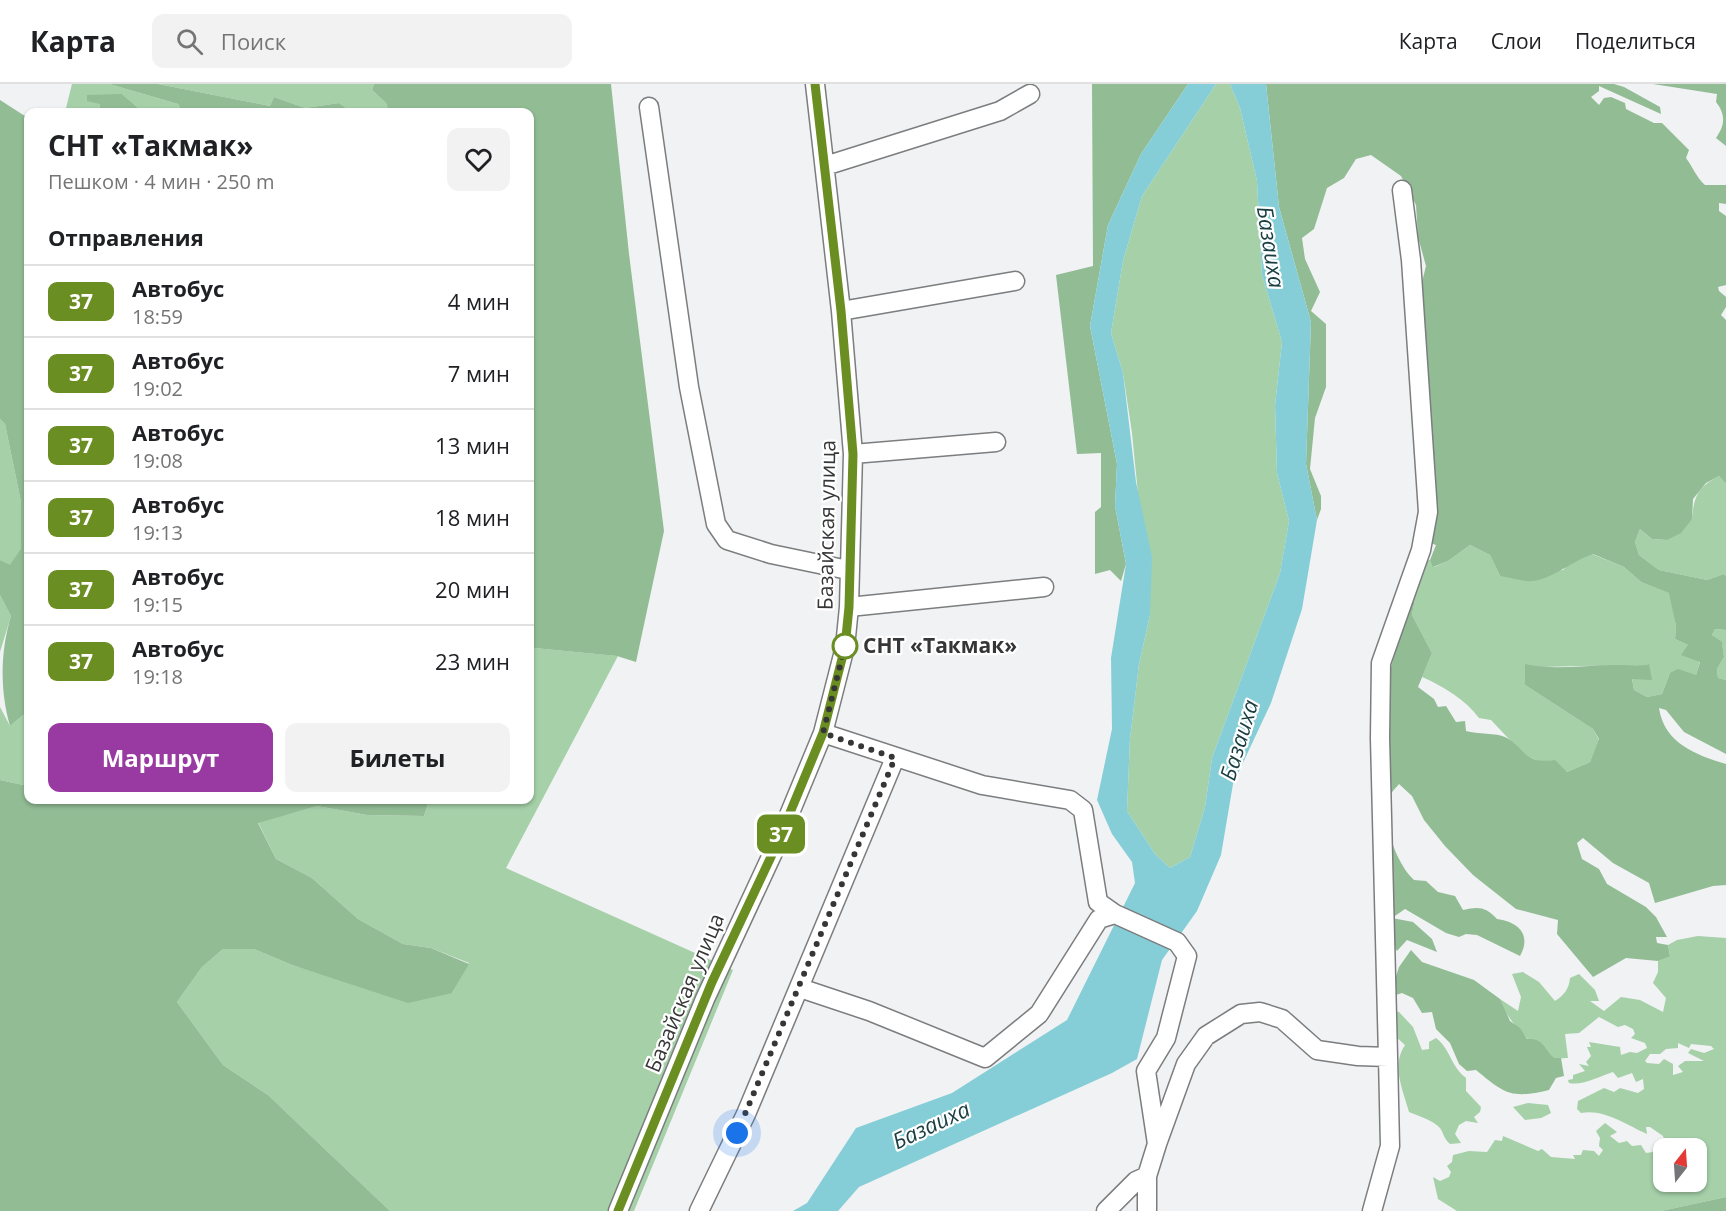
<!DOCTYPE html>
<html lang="ru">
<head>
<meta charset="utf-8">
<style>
	body { margin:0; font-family:"Open Sans",sans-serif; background:#f2f2f2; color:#202124; height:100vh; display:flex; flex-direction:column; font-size:22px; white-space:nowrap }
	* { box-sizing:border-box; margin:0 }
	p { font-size:20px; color:#757577 }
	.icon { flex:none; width:33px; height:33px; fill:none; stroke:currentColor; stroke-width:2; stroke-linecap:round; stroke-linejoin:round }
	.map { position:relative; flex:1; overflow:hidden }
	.drawer { position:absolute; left:24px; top:24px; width:510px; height:696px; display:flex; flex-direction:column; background:#fff; border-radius:12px; box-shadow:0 2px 4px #0004 }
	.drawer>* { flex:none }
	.badge { padding:0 12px; border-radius:9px; font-size:21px; line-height:39px }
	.needle { width:39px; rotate:17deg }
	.controls { position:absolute; left:1653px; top:1054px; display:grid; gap:12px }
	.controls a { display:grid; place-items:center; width:54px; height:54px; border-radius:12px; background:#fff; box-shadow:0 2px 4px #0004; font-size:30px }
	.you { position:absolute; width:30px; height:30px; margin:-15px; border:4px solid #fff; border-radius:50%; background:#1a73e8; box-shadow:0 0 0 9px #1a73e833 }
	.map>.badge { position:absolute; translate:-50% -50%; box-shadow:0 0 0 3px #fff }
	h2 { padding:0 24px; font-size:22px; line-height:54px }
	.round { display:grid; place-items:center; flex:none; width:63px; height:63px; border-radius:12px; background:#f2f2f2 }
	.headline { display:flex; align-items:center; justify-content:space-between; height:102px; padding:0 24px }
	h1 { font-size:28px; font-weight:700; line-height:45px }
	.cta { display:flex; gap:12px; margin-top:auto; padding:12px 24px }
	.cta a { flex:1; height:69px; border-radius:12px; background:#993aa2; color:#fff; font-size:24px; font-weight:700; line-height:69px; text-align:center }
	.cta a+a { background:#f2f2f2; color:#202124 }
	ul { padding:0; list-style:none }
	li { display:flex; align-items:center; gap:18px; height:72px; padding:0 24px; border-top:2px solid #e0e0e0 }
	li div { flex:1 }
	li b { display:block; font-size:22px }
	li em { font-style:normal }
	li .badge { min-width:66px; font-weight:700; text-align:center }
	header { display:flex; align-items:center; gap:36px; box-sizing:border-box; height:84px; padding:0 30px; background:#fff; border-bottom:2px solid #e0e0e0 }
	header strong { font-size:28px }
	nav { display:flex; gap:33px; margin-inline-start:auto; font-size:21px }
	.search { width:420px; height:54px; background:#f2f2f2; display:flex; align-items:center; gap:15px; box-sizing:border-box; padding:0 21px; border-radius:12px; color:#757577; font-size:22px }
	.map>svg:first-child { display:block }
	.green { fill:#a5d0a8; fill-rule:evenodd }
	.forest { fill:#91bc94 }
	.water { fill:#86ced7 }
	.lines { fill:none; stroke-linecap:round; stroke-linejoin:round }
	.street-casing { stroke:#7b7d7e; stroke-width:21 }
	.street { stroke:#fff; stroke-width:18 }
	.line-casing { stroke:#fff; stroke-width:14 }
	.line { stroke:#6b8e23; stroke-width:9 }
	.walk { stroke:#363637; stroke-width:6; stroke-dasharray:0 10.8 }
	.stop-dot { fill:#fff; stroke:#6b8e23; stroke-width:3 }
	.labels { text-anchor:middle; stroke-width:4.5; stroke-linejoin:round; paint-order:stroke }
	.street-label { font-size:21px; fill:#363637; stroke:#fff }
	.stop-label { font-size:21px; font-weight:bold; fill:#363637; stroke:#fff; text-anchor:start }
	.water-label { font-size:22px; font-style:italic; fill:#1b3e42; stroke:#fff }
</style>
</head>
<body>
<header>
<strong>Карта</strong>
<div class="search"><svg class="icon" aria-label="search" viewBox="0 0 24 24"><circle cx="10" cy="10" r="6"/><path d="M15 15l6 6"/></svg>Поиск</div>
<nav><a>Карта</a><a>Слои</a><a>Поделиться</a></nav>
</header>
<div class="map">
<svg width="1726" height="1127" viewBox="0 0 1726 1127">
	<rect width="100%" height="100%" fill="#f1f2f4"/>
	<path class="green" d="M 72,0 L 109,0 L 178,20 L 182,28 L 143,28 L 122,10 L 100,20 L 99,28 L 65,28 Z
		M 158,0 L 374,0 L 372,6 L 386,19 L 389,28 L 352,28 L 339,19 L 305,24 L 274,13 L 270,22 Z
		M 1216,0 L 1230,0 L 1240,24 L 1257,97 L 1262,191 L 1282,258 L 1275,321 L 1277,389 L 1289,437 L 1280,489 L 1212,674 L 1205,723 L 1190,773 L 1170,784 L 1155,770 L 1127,727 L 1130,655 L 1139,580 L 1150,531 L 1132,349 L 1123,289 L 1111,249 L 1123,177 L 1142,112 Z
		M 0,335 L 5,340 L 21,418 L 21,464 L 10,482 L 0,476 Z
		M 1719,392 L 1726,400 L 1726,492 L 1724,490 L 1707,496 L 1659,486 L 1639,471 L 1635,458 L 1640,445 L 1652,455 L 1667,456 L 1692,435 C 1694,412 1698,403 1719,392 Z
		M 1470,461 L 1490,471 L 1500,492 L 1563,486 L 1573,476 L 1592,470 L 1624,483 L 1641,498 L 1670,509 L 1676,542 L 1675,555 L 1688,561 L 1700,577 L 1696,591 L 1670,589 L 1662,610 L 1647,613 L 1634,606 L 1632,594 L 1649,580 L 1637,583 L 1622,581 L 1540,583 L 1525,601 L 1593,645 L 1599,656 L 1590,678 L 1567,688 L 1524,671 L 1491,636 L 1479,634 C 1466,616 1443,602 1422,593 L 1432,569 L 1412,531 L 1422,476 L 1430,476 L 1434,483 L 1448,477 Z
		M 0,511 L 11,532 L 0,568 Z
		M 1715,545 L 1726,546 L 1726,596 L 1718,594 L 1717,585 L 1724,573 L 1722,559 L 1712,551 Z
		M 534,564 L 618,572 L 506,784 L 733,886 L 634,1127 L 390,1127 L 268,1011 L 223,981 L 177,918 L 202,883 L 223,865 L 254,865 L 292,881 L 340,896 L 452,909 L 469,879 L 431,864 L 403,860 L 358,835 L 312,794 L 276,775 L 258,738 L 317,722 L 367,731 L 424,732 L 429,716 L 530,716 L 530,566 Z
		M 0,623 L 10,642 L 28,627 L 28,702 L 0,696 Z
		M 1698,852 L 1726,854 L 1726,1113 L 1661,1127 L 1457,1127 L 1438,1115 L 1433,1093 L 1440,1097 L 1449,1093 L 1451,1088 L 1447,1082 L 1452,1078 L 1453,1071 L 1469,1067 L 1487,1068 L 1495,1056 L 1502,1057 L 1503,1052 L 1538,1067 L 1542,1065 L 1551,1073 L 1575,1075 L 1573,1071 L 1581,1071 L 1583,1066 L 1594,1067 L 1599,1072 L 1603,1066 L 1599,1062 L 1600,1054 L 1596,1047 L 1605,1039 L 1617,1048 L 1610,1052 L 1619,1059 L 1627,1057 L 1632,1062 L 1641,1061 L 1646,1069 L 1653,1068 L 1657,1064 L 1663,1072 L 1660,1079 L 1663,1079 L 1664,1098 L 1696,1098 L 1697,1076 L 1702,1073 L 1702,1068 L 1697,1069 L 1696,1065 L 1667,1065 L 1663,1052 L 1650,1043 L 1646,1043 L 1647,1050 C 1626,1041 1605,1025 1581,1029 L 1577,1025 L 1578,1017 L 1604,1004 L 1614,1008 L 1620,1004 L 1638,1009 L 1644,1005 L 1643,995 L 1636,998 L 1632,989 L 1618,994 L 1613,988 C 1600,992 1583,1002 1569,999 L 1568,996 L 1573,995 L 1573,991 L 1585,987 L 1579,980 L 1589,982 L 1586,978 L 1591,972 L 1587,963 L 1591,963 L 1589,958 L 1620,963 L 1621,971 L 1630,968 L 1637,969 L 1647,964 L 1645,959 L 1631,954 L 1635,950 L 1633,945 L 1625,941 L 1618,943 L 1599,933 L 1579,949 L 1565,950 L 1568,974 C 1564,974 1557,975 1553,974 C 1535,965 1504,934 1500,915 L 1518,927 L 1521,913 L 1512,890 L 1523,888 L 1539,898 L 1555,917 C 1564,911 1569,905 1570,894 L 1579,890 L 1595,906 L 1599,917 L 1590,917 L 1604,927 L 1621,913 L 1640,916 L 1663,928 L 1666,914 L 1653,899 L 1658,888 L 1658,877 L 1670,871 L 1668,861 L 1677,856 ZM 1678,959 L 1689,964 L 1691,960 L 1711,962 L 1714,965 L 1704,969 L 1691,965 L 1688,969 L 1704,977 L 1685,977 L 1678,982 L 1683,988 L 1673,991 L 1673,980 L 1664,975 L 1659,980 L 1647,979 L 1645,977 L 1650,970 L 1660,970 L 1666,965 L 1678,964 Z
		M 1392,927 L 1399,928 L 1413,943 L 1422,966 L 1429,965 L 1429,958 L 1436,954 C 1450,964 1451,983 1466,994 L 1466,1007 L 1481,1023 L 1480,1028 L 1474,1033 L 1478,1039 L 1466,1037 L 1459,1041 L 1455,1050 L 1461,1059 L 1450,1060 C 1444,1055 1444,1050 1440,1044 C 1433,1036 1418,1032 1409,1028 C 1403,1006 1391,982 1405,961 L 1394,951 Z
		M 1528,1019 L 1548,1021 L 1551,1029 L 1541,1034 L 1525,1036 L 1513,1023 Z"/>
	<path class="forest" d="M 109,0 L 158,0 L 270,22 L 274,13 L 305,24 L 339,19 L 352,28 L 182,28 L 178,20 Z
		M 374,0 L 611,0 L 629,170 L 664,447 L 636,578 L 617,572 L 534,564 L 530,566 L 530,28 L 389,28 L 386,19 L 372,6 Z
		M 1092,0 L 1188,0 L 1141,70 L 1108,141 L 1090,242 L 1117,380 L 1115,422 L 1126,480 L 1121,497 L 1110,486 L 1095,490 L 1095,428 L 1101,423 L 1101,369 L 1077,370 L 1056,191 L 1093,182 Z
		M 1266,0 L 1614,0 L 1624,3 L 1660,23 L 1661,30 L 1599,2 L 1599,7 L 1591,13 L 1599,21 L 1604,14 L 1611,13 L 1625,19 L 1626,25 L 1654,39 L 1662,39 L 1689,66 L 1686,74 C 1693,83 1696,93 1705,101 L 1726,101 L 1726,120 L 1719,119 L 1719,127 L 1726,132 L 1726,201 L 1718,203 L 1719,207 L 1726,213 L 1726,223 L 1721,231 L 1726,236 L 1726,400 L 1719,392 L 1706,399 L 1693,415 L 1692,435 L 1681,449 L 1667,456 L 1652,455 L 1640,445 L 1635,458 L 1639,471 L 1659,486 L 1707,496 L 1724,490 L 1726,492 L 1726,546 L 1715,545 L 1712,551 L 1722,558 L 1724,573 L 1717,585 L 1718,594 L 1726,596 L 1726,670 L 1684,648 L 1666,626 L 1659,624 C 1664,659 1696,671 1726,680 L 1726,801 L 1713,802 L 1655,819 L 1649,799 L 1613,779 L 1583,754 L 1577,759 L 1582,775 L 1599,785 L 1607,800 L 1646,823 L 1656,833 L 1667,853 L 1656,853 L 1657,859 L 1668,861 L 1670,872 L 1658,877 L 1626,874 L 1593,893 L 1557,850 L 1558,836 L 1516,825 L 1473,791 L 1445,762 L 1424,736 L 1412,712 L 1399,700 C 1395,705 1389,710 1388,716 C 1383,741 1396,779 1414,796 L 1426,797 L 1438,808 L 1455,812 L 1463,826 C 1479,822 1486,823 1497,835 C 1518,838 1532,850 1520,872 L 1477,851 L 1466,850 L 1459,853 L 1446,849 L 1405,825 L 1392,834 L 1413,838 L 1432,855 L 1437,868 L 1407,856 L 1397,867 L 1388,853 L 1384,635 L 1390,587 L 1419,479 L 1422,476 L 1412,531 L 1432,569 L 1418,603 L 1434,615 L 1438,623 L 1446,622 L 1456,638 L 1465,637 L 1466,647 C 1477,650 1497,649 1505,653 C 1525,663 1523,681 1555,676 L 1567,688 L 1590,678 L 1599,655 L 1593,645 L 1525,601 L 1525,580 C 1555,587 1589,580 1620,581 C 1631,581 1638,583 1649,580 L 1652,596 L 1632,595 L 1634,606 L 1647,613 L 1662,610 L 1670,589 L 1678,585 L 1696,591 L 1700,578 L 1681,571 L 1688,561 L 1675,555 L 1676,542 L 1669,509 L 1641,498 L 1624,483 L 1593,470 C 1572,477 1554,494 1533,497 C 1523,498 1510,493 1500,492 L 1490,471 L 1470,461 L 1448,477 L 1433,483 L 1430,476 L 1436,461 L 1430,459 L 1435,441 L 1418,214 L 1426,182 L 1418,153 L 1416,121 L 1401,92 L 1371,71 L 1356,75 L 1344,94 L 1327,104 L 1314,145 L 1302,154 L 1305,175 L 1320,208 L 1311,227 L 1326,240 L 1326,303 L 1315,334 L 1310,385 L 1321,412 L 1321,425 L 1317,436 L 1306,380 L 1311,238 L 1279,123 Z
		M 1653,0 L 1726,0 L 1726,62 L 1716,54 C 1725,41 1726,31 1716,18 L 1717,10 Z
		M 122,10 L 143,28 L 99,28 L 100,20 L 87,17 L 87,11 Z
		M 0,16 L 28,34 L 28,627 L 10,642 C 0,607 0,569 11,532 L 0,511 L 0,476 L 10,481 L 21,464 L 21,418 L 5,340 L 0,335 Z
		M 0,696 L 28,702 L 28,716 L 429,716 L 424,732 L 367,731 L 317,722 L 258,739 L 276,775 L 312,794 L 358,835 L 403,860 L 431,864 L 469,880 L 452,909 L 408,919 L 292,881 L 254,865 L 223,865 L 202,883 L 177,918 L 223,981 L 268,1011 L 390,1127 L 0,1127 Z
		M 1411,866 L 1422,878 L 1474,896 L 1500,915 L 1510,937 L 1520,944 L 1527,955 C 1544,954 1543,964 1554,974 L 1561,974 L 1564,992 L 1556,994 L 1549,1006 C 1511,1015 1505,1010 1476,986 L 1467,987 L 1459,980 L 1450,959 L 1436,945 L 1432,928 L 1422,929 L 1413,914 L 1402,909 L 1396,911 L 1391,908 L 1399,883 Z
		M 1726,1113 L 1726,1127 L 1661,1127 Z"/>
	<path class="water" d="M 1188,0 L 1216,0 L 1142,112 L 1123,177 L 1111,249 L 1123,289 L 1136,398 L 1152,473 L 1150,531 L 1139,580 L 1130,655 L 1127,727 L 1155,770 L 1170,784 L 1190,773 L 1205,723 L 1212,674 L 1280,489 L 1289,437 L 1277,389 L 1275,321 L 1282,258 L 1262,191 L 1257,97 L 1240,24 L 1230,0 L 1266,0 L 1279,123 L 1311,238 L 1306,380 L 1317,436 L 1302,525 L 1271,619 L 1233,700 L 1221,771 L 1197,827 L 1162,876 L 1137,975 L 1112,989 L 859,1103 L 838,1127 L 793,1127 L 807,1119 L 856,1044 L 952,1009 L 1067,936 L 1135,799 L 1132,778 L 1112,750 L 1097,716 L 1112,645 L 1111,574 L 1126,480 L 1115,422 L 1117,380 L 1090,242 L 1108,141 L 1141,70 Z"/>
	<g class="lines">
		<g class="street-casing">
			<path id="street" d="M 649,23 L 689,303 L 716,440 L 727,456 L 771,470 L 848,486
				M 825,82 L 1000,27 L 1030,10
				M 841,227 L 1015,197
				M 853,370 L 996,358
				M 849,523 L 1044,503
				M 1115,830 L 1177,858 L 1187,872 L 1166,954 L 1146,987 L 1157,1060 L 1147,1092 L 1147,1127
				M 800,904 L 869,927 L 985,974 L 1039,930 L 1099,835 L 1115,830 L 1098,818 L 1083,726 L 1070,716 L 982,701 L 823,649
				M 1157,1060 L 1186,980 L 1206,952 L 1241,930 L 1260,928 L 1282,935 L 1317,966 L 1358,972 L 1388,973 L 1380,654 L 1381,579 L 1421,466 L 1428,428 L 1411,176 L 1402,106
				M 618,1127 L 705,915 L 777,760 L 823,649 L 845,563 L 849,523 L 853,370 L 841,227 L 815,0
				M 699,1127 L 746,1030 L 895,674
				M 1106,1127 L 1136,1097 L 1147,1092
				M 1372,1127 L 1390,1062 L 1388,973"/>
		</g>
		<use href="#street" class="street"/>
	</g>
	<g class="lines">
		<g class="line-casing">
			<path id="line" d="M 618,1127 L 712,898 L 777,760 L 823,649 L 845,563 L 849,523 L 853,370 L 841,227 L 815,0"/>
		</g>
		<use href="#line" class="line"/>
		<path class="walk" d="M 737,1049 L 895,674 L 823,649 L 845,562"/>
	</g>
	<circle class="stop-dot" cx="845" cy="562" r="12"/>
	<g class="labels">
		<g class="street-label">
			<text transform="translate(827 441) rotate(-89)" y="7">Базайская улица</text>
			<text transform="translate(685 909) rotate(-67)" y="7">Базайская улица</text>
		</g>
		<g class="stop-label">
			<text x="863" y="569">СНТ «Такмак»</text>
		</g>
		<g class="water-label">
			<text transform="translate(1271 163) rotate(81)" y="8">Базаиха</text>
			<text transform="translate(1239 656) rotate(-73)" y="8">Базаиха</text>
			<text transform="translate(931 1041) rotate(-25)" y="8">Базаиха</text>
		</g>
	</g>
</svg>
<div class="controls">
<a><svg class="needle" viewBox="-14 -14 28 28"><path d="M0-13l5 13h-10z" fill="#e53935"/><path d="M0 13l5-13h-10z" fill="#757577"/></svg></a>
</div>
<div class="you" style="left:737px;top:1049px"></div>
<b class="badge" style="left:781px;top:750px;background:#6b8e23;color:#fff">37</b>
<section class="drawer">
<div class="headline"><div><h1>СНТ «Такмак»</h1><p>Пешком · 4 мин · 250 m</p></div><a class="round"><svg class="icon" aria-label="heart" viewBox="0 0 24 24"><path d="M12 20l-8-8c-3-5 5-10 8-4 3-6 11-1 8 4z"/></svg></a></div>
<h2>Отправления</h2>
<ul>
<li><span class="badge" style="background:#6b8e23;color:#fff">37</span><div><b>Автобус</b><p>18:59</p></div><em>4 мин</em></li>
<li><span class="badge" style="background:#6b8e23;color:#fff">37</span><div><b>Автобус</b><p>19:02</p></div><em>7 мин</em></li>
<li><span class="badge" style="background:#6b8e23;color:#fff">37</span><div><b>Автобус</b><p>19:08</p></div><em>13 мин</em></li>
<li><span class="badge" style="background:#6b8e23;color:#fff">37</span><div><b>Автобус</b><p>19:13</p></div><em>18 мин</em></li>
<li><span class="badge" style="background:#6b8e23;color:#fff">37</span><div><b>Автобус</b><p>19:15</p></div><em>20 мин</em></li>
<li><span class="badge" style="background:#6b8e23;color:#fff">37</span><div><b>Автобус</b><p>19:18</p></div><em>23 мин</em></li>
</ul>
<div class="cta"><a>Маршрут</a><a>Билеты</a></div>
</section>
</div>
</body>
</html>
